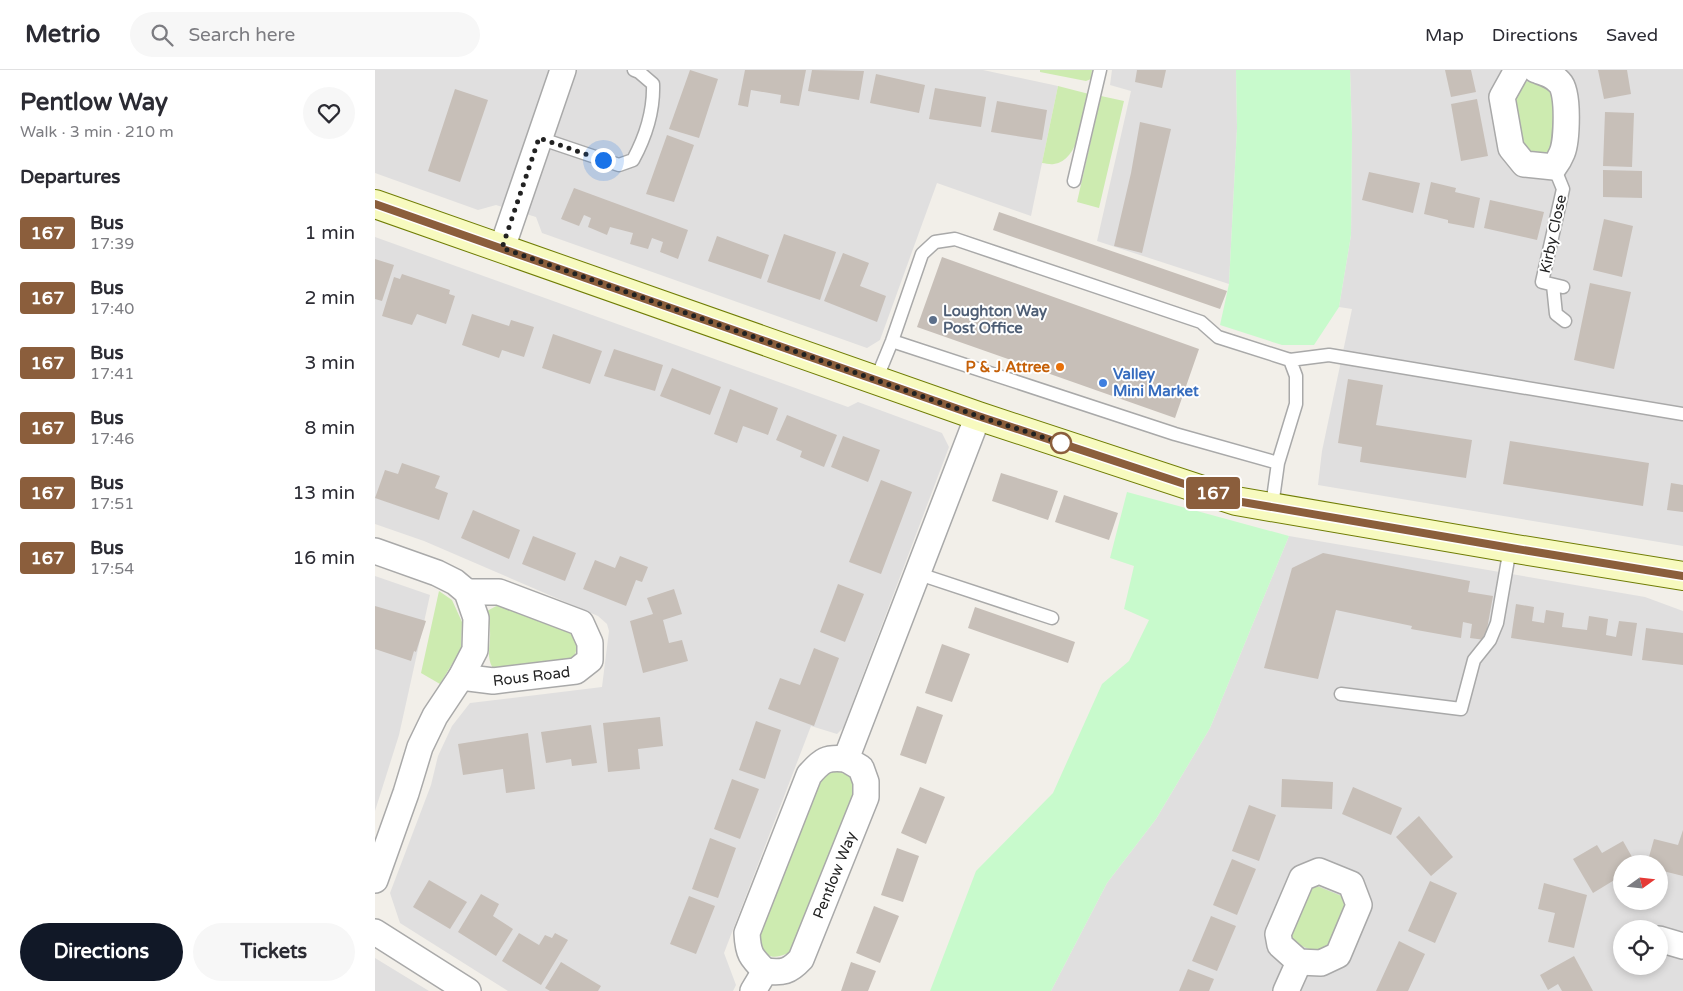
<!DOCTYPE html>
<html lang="en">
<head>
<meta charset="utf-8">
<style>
	body { margin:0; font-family:"Varela Round",sans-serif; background:#f7f7f7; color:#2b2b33; height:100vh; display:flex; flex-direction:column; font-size:19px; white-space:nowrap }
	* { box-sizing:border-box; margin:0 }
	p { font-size:16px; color:#7c7c81 }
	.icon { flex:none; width:28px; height:28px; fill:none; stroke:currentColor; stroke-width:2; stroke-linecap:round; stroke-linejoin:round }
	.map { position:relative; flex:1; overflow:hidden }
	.side { display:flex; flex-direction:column; background:#fff; width:375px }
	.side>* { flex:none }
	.badge { padding:0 10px; border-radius:4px; font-size:18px; line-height:32px }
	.needle { width:32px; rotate:75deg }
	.fabs { position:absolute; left:1238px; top:785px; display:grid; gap:10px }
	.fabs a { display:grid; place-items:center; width:55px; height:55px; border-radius:50%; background:#fff; box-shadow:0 2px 8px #0003; font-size:25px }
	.you { position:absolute; width:25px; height:25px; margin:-12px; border:4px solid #fff; border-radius:50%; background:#1a73e8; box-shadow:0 0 0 8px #1a73e833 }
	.map>.badge { position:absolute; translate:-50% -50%; box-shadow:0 0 0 2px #fff }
	h2 { padding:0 20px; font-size:19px; line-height:45px }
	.round { display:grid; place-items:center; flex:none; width:52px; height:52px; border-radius:26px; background:#f7f7f7 }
	.overview { display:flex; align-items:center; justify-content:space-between; height:85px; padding:0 20px }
	h1 { font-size:24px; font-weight:700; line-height:38px }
	.button { display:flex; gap:10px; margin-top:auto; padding:10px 20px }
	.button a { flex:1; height:58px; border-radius:30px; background:#111827; color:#fff; font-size:20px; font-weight:700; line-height:58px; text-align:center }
	.button a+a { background:#f7f7f7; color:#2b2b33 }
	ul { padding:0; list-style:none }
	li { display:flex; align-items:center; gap:15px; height:65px; padding:0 20px }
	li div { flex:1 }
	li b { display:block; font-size:19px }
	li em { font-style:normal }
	li .badge { min-width:55px; font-weight:700; text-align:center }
	header { display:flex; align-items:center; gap:30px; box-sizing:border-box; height:70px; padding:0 25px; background:#fff; border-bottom:1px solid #e1e1e2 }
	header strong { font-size:24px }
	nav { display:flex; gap:28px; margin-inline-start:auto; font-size:18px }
	.search { width:350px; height:45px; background:#f7f7f7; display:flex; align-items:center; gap:12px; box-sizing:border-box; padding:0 18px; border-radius:28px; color:#7c7c81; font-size:19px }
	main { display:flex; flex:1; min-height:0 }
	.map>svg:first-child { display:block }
	.residential { fill:#e0dfdf; fill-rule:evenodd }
	.grass { fill:#cdebb0 }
	.park { fill:#c8facc }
	.building { fill:#c7bfb8 }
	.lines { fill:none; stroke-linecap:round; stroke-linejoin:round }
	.lane-casing { stroke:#a9a9a9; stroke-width:15 }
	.street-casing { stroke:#a9a9a9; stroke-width:28 }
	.secondary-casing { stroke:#707d05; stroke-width:30 }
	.lane { stroke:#fff; stroke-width:12 }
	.street { stroke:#fff; stroke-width:25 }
	.secondary { stroke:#f7fabf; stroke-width:28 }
	.line-casing { stroke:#fff; stroke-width:11 }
	.line { stroke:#8b5e3c; stroke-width:8 }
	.walk { stroke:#222; stroke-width:5; stroke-dasharray:0 9 }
	.service-dot { fill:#5c6f8a; stroke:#fff; stroke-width:2 }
	.food-dot { fill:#e8710a; stroke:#fff; stroke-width:2 }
	.shop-dot { fill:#3f7fe0; stroke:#fff; stroke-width:2 }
	.stop-dot { fill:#fff; stroke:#8b5e3c; stroke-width:2.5 }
	.labels { text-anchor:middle; stroke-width:4; stroke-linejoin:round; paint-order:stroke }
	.street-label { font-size:15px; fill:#222; stroke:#fff }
	.service-label { font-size:15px; font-weight:bold; fill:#4e5e75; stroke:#fff; text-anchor:start }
	.food-label { font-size:15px; font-weight:bold; fill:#c56008; stroke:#fff; text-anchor:end }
	.shop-label { font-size:15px; font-weight:bold; fill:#366cbe; stroke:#fff; text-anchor:start }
</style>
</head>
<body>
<header>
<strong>Metrio</strong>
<div class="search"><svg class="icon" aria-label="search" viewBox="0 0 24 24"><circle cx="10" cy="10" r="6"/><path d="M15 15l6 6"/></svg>Search here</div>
<nav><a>Map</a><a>Directions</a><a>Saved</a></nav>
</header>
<main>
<section class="side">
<div class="overview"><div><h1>Pentlow Way</h1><p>Walk · 3 min · 210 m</p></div><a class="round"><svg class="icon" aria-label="heart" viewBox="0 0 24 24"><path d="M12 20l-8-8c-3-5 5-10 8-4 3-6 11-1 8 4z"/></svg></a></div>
<h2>Departures</h2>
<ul>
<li><span class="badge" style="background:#8b5e3c;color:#fff">167</span><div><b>Bus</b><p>17:39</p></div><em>1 min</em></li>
<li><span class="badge" style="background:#8b5e3c;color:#fff">167</span><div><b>Bus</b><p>17:40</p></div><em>2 min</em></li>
<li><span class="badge" style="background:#8b5e3c;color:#fff">167</span><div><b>Bus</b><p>17:41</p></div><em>3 min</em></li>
<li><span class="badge" style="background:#8b5e3c;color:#fff">167</span><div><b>Bus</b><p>17:46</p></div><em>8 min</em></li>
<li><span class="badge" style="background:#8b5e3c;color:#fff">167</span><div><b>Bus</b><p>17:51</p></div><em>13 min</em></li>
<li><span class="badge" style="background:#8b5e3c;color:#fff">167</span><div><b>Bus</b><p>17:54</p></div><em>16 min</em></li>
</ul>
<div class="button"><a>Directions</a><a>Tickets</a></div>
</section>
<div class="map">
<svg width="1308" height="921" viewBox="0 0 1308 921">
	<rect width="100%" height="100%" fill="#f2efe9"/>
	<path class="residential" d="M 0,0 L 608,0 L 683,16 L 656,146 L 562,113 L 505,270 L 492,278 L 167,163 L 161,147 L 121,135 L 103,140 L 0,103 Z
		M 737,0 L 861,0 L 862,58 L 854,214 L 722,171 L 756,21 L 735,15 Z
		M 975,0 L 1308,0 L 1308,476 L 943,415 L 947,381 L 977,239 L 964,237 L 976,165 L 977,63 Z
		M 0,167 L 473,337 L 483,332 L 567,363 L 574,377 L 468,658 L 462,664 L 436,656 L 349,883 L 361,915 L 358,921 L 133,921 L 25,853 L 15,823 L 56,715 L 63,686 L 77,656 L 95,633 L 227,617 L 234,561 L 232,554 L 223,546 L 49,471 L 0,454 Z
		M 914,466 L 1270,527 L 1308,541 L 1308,921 L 676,921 L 732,813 L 781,749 L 835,658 ZM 1246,794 L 1284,794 L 1284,831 L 1246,831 ZM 1246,859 L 1284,859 L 1284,896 L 1246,896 Z
		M 0,506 L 55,525 L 24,665 L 0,741 Z
		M 0,888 L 54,921 L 0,921 Z"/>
	<path class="grass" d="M 665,0 L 717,0 L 716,9 L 711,11 L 665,2 Z
		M 1157,10 L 1175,19 L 1178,24 L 1179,71 L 1177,79 L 1171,85 L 1160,86 L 1146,75 L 1138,26 L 1147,13 Z
		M 683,16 L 714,24 C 709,45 704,91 679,94 C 675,95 671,93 667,93 Z
		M 726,26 L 749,31 L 724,138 L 702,132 Z
		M 64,521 L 77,530 L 87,552 L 86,579 L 65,614 L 46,603 Z
		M 127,533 L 197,562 C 203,572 203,579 198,589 L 119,600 C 110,586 116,577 115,561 C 115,555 113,548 112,541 Z
		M 461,701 C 475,705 480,708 481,723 L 423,878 C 402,890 388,893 384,865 L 442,714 L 452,702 Z
		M 942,816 L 969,827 L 973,832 L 958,875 L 946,884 L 917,872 L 914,868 L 931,821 Z"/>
	<path class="park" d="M 861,0 L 975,0 L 977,63 L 976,165 L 964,237 L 939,275 L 907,275 L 845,255 L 854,214 L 862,58 Z
		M 752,422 L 914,466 L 835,658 L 781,749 L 732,813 L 676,921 L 555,921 L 601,801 L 678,723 L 727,614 L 754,591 L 774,550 L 749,539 L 759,496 L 735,488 Z"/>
	<path class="building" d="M 315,0 L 343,9 L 324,68 L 294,59 Z
		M 370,0 L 431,0 L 424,36 L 405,33 L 406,25 L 376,20 L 373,37 L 363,35 Z
		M 437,0 L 489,1 L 484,30 L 433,21 Z
		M 762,0 L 791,0 L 787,18 L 760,12 Z
		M 1070,0 L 1096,0 L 1101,22 L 1076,27 Z
		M 1223,0 L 1252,0 L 1256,24 L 1229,29 Z
		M 501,4 L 550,15 L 544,43 L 495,33 Z
		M 560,18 L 611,27 L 606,57 L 554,49 Z
		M 80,19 L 113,30 L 85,112 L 53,101 Z
		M 1102,29 L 1113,86 L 1086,91 L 1076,34 Z
		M 622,31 L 672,40 L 667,70 L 616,62 Z
		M 1230,42 L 1259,43 L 1257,97 L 1228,96 Z
		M 765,52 L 796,59 L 767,183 L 739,176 L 756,103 Z
		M 292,65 L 319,75 L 299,132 L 271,124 Z
		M 1228,100 L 1267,101 L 1267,128 L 1228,127 Z
		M 994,102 L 1045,113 L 1038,143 L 987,130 Z
		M 1056,112 L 1081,118 L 1080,122 L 1105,128 L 1099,158 L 1073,153 L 1073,150 L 1049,144 Z
		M 199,118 L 313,160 L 303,189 L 285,182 L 288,172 L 277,168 L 273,179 L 255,174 L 258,163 L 235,157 L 232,165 L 213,157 L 216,148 L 209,145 L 204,156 L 186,149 Z
		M 1115,130 L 1169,142 L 1162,170 L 1109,158 Z
		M 624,142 L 852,221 L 845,239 L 618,160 Z
		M 1229,149 L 1258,156 L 1247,207 L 1218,200 Z
		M 409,164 L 461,182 L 445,230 L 392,212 Z
		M 342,166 L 394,185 L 386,209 L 333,191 Z
		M 468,183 L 494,193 L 485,216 L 511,226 L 502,252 L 449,231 Z
		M 567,187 L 824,279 L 800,348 L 542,257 Z
		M 0,189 L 19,195 L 7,231 L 0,229 Z
		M 27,204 L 75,220 L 74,224 L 80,226 L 71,254 L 42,244 L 37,255 L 7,246 L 19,207 L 25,209 Z
		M 1215,213 L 1256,222 L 1239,299 L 1199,290 Z
		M 97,244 L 134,256 L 136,250 L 159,257 L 149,287 L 127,280 L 124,288 L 87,275 Z
		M 178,264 L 227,281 L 215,314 L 167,298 Z
		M 239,279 L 288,295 L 280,321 L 229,306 Z
		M 297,298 L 346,317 L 335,345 L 285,326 Z
		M 973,309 L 1008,315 L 1001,355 L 1097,370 L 1091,408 L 985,392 L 987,377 L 963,373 Z
		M 355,319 L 403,338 L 393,365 L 368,356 L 362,373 L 339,364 Z
		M 412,345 L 462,365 L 449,397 L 425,387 L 427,381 L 401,370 Z
		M 468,366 L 505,380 L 493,412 L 456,397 Z
		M 1135,371 L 1274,393 L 1268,436 L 1128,414 Z
		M 27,393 L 65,406 L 60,418 L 73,423 L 64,450 L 0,428 L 10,400 L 23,404 Z
		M 626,403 L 683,421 L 673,450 L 617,431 Z
		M 506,410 L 537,422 L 506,504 L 474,492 Z
		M 1296,413 L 1308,415 L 1308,442 L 1292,440 Z
		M 689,425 L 743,443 L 734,470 L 680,452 Z
		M 98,440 L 145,460 L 134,489 L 86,468 Z
		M 158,466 L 201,483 L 190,511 L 147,494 Z
		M 948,483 L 1095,511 L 1093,522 L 1118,526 L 1110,570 L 1095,568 L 1097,554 L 1088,552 L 1086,568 L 1036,559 L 1037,556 L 961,540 L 943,609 L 889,598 L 917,498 Z
		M 245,486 L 273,497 L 267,512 L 261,510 L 251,536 L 208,519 L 220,490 L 240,498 Z
		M 463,514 L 489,524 L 470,572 L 445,562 Z
		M 299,519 L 307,544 L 288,550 L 294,573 L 307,570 L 313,591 L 268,603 L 255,551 L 278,544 L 272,528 Z
		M 1141,534 L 1159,537 L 1157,551 L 1169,553 L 1171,540 L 1189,543 L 1187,557 L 1212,560 L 1214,546 L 1233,549 L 1231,565 L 1241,567 L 1244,551 L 1262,553 L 1257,586 L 1136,568 Z
		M 0,536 L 51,551 L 41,582 L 39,581 L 36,591 L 0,579 Z
		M 600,537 L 700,572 L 693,593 L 593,558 Z
		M 1271,558 L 1308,563 L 1308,595 L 1267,590 Z
		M 567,574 L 595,584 L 577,632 L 550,623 Z
		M 439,578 L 464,588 L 439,656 L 393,639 L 405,608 L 425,615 Z
		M 542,636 L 568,645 L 551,694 L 525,685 Z
		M 285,647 L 288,676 L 263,679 L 265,699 L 233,702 L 228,653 Z
		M 381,651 L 406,660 L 390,709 L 364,700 Z
		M 216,655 L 222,693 L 197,696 L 196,689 L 171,693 L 166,662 Z
		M 153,663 L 160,719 L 131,723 L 128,699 L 88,705 L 83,674 Z
		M 357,709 L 384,719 L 365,769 L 339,759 Z
		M 907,709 L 958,712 L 957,739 L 906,737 Z
		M 545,717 L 570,727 L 551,774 L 526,763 Z
		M 978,717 L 1027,738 L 1016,765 L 967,744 Z
		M 874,735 L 901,745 L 884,791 L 857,781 Z
		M 1044,746 L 1078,787 L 1056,806 L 1021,767 Z
		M 1308,760 L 1308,806 L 1284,800 L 1284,794 L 1272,794 L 1279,769 L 1303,775 Z
		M 335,768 L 361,778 L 343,828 L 317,819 Z
		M 1248,771 L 1261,794 L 1246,794 L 1246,806 L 1218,823 L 1198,789 L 1222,775 L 1227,783 Z
		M 522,778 L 544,786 L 528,832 L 506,825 Z
		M 857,789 L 881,799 L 862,845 L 838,835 Z
		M 54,810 L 92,832 L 75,859 L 38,837 Z
		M 1055,811 L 1082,823 L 1060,873 L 1033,861 Z
		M 1169,813 L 1212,825 L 1199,878 L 1173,872 L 1180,843 L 1163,839 Z
		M 106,824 L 124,834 L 118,846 L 138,859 L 121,886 L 83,862 Z
		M 314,826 L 340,836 L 321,884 L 295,874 Z
		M 499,836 L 524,846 L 505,893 L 481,883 Z
		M 836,846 L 861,856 L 842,901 L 817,891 Z
		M 144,863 L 164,875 L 170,865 L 177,868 L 180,863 L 193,870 L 166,915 L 127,891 Z
		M 1024,871 L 1050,884 L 1033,921 L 1001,921 Z
		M 1199,886 L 1218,921 L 1187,921 L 1183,914 L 1173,920 L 1165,905 Z
		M 186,892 L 226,916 L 223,921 L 175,921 L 170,918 Z
		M 476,892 L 501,901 L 493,921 L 466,921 Z
		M 813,899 L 839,909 L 834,921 L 804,921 Z"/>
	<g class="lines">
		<g class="lane-casing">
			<path id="lane" d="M 164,68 L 244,95 L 258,90 C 271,66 279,42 278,14 L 264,2 L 259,0
				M 1179,97 L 1188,119 L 1167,212 L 1188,217
				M 699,111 L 725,0
				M 1178,215 L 1181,244 L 1190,251
				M 517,271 L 800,364 L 903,393
				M 501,310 L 517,271 L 547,184 L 560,172 L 580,169 L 826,252 L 843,267 L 915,290 L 954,285 L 1308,344
				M 897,436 L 903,393 L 921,334 L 921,306 L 915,290
				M 544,504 L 677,548
				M 966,624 L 1086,639 L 1099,590 L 1115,570 L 1122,553 L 1135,478"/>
		</g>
		<g class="street-casing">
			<g id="street">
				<path d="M 1142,0 L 1127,27 L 1136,78 L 1149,94 L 1179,97 C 1182,93 1185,88 1187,83 C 1192,71 1194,22 1185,13 C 1178,5 1170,3 1161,0"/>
				<path d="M 127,178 L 188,0"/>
				<path d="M 0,481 L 62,503 L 80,512 L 92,522 L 101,548 L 100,580 L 86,607 L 60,646 L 45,677 L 31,723 L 0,810"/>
				<path id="s1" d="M 86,607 L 118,611 L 201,601 L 215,590 L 215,573 L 206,553 L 124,522 L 92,522"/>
				<path d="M 944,801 L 976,814 L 984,835 L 963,885 L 946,893 L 924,892 L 905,875 L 903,864 L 927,808 Z"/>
				<path d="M 0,862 L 93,921"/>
				<path d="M 1284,869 L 1308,876"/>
				<path d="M 390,901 C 376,887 373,884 372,863 L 434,705 C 447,690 451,687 471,689"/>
				<path id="s2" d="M 378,921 L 390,901 C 408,903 414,902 426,889 L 491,727 L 491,712 L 486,698 L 471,689 L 603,346"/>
				<path d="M 911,921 L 924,892"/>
			</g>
		</g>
		<g class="secondary-casing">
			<path id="secondary" d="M 0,134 L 603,346 L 861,431 L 1135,478 L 1308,506"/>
		</g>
		<use href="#lane" class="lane"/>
		<use href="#street" class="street"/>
		<use href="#secondary" class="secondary"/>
	</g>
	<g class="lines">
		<g class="line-casing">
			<path id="line" d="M 0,134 L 603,346 L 861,431 L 1136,478 L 1308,506"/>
		</g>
		<use href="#line" class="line"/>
		<path class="walk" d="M 228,90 L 164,68 L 127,178 L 603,346 L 686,373"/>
	</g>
	<circle class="service-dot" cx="558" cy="250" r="5"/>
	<circle class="food-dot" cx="685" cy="297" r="5"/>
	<circle class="shop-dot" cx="728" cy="313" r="5"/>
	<circle class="stop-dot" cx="686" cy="373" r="10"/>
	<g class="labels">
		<g class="street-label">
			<text transform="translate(1178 164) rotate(-78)" y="5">Kirby Close</text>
			<text dy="5" stroke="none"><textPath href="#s1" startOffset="71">Rous Road</textPath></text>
			<text dy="5" stroke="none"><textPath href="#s2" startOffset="154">Pentlow Way</textPath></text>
		</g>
		<g class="service-label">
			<text x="568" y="246">Loughton Way<tspan x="568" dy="17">Post Office</tspan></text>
		</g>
		<g class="food-label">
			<text x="675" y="302">P &amp; J Attree</text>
		</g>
		<g class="shop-label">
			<text x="738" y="309">Valley<tspan x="738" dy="17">Mini Market</tspan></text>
		</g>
	</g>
</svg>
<div class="fabs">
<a><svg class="needle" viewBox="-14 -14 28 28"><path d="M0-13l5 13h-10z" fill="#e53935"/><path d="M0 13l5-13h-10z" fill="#7c7c81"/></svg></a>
<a><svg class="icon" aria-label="locate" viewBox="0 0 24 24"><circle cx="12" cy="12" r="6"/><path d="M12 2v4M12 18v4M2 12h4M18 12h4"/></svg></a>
</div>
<div class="you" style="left:228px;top:90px"></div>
<b class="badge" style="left:838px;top:423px;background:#8b5e3c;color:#fff">167</b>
</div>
</main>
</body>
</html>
